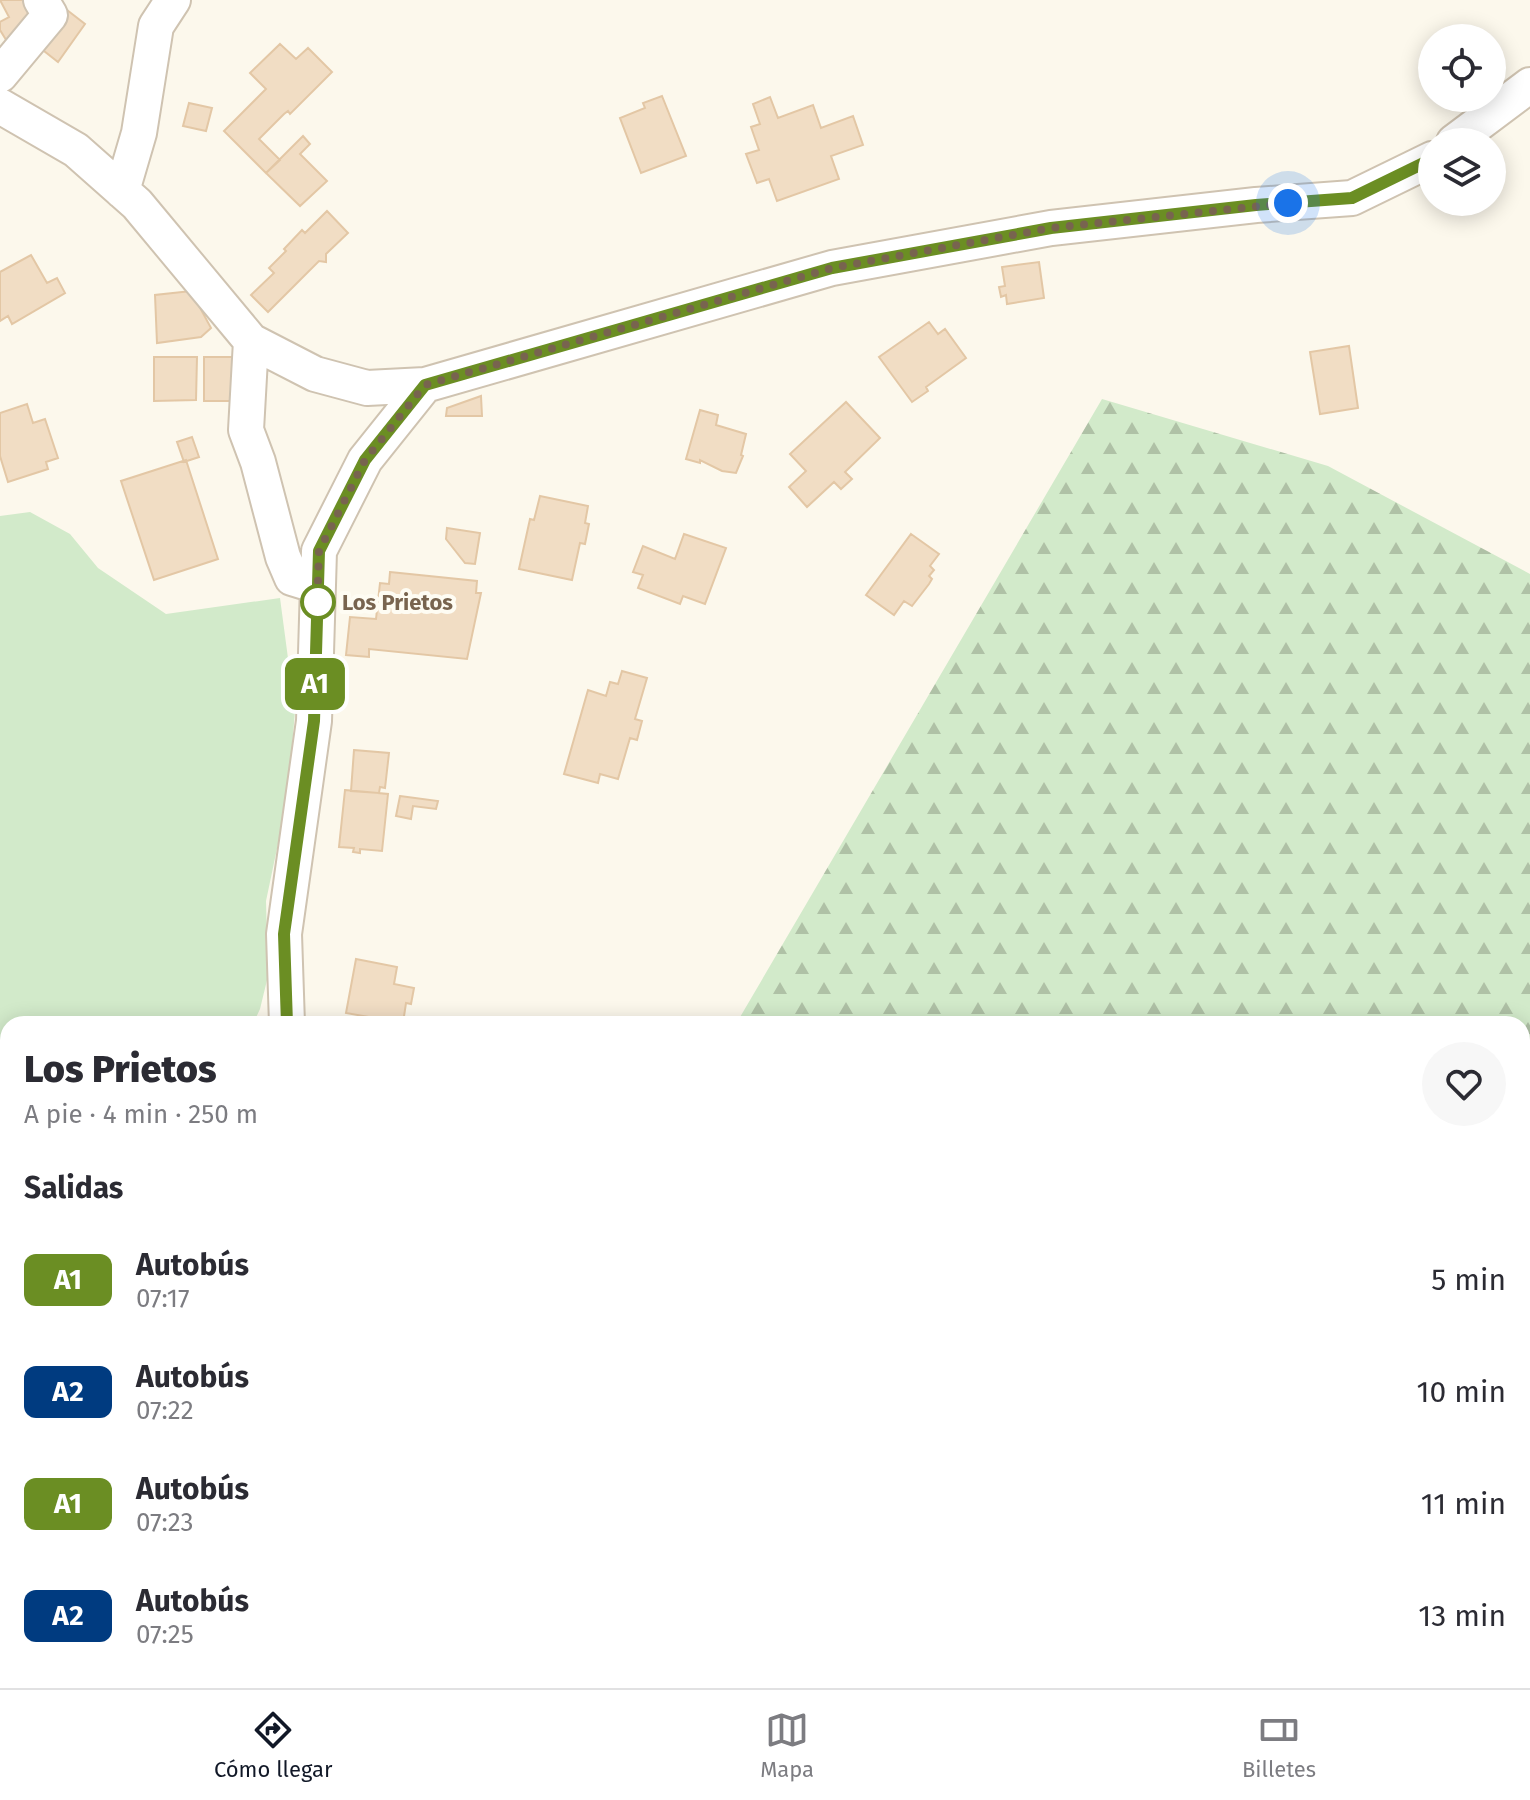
<!DOCTYPE html>
<html lang="es">
<head>
<meta charset="utf-8">
<style>
	body { margin:0; font-family:"Fira Sans",sans-serif; background:#f7f7f7; color:#2b2b33; height:100vh; display:flex; flex-direction:column; font-size:30px; white-space:nowrap }
	* { box-sizing:border-box; margin:0 }
	p { font-size:26px; color:#7c7c81 }
	.icon { flex:none; width:44px; height:44px; fill:none; stroke:currentColor; stroke-width:2; stroke-linecap:round; stroke-linejoin:round }
	.map { position:relative; flex:1; overflow:hidden }
	.side { position:absolute; left:0px; top:1016px; width:1530px; height:672px; display:flex; flex-direction:column; background:#fff; border-radius:24px 24px 0 0; box-shadow:0 4px 20px #0003 }
	.side>* { flex:none }
	.badge { padding:0 16px; border-radius:12px; font-size:28px; line-height:52px }
	.tools { position:absolute; left:1418px; top:24px; display:grid; gap:16px }
	.tools a { display:grid; place-items:center; width:88px; height:88px; border-radius:50%; background:#fff; box-shadow:0 4px 20px #0003; font-size:40px }
	.you { position:absolute; width:40px; height:40px; margin:-20px; border:6px solid #fff; border-radius:50%; background:#1a73e8; box-shadow:0 0 0 12px #1a73e833 }
	.map>.badge { position:absolute; translate:-50% -50%; box-shadow:0 0 0 4px #fff }
	h2 { padding:0 24px; font-size:30px; line-height:72px }
	.round { display:grid; place-items:center; flex:none; width:84px; height:84px; border-radius:42px; background:#f7f7f7 }
	.head { display:flex; align-items:center; justify-content:space-between; height:136px; padding:0 24px }
	h1 { font-size:38px; font-weight:800; line-height:60px }
	ul { padding:0; list-style:none }
	li { display:flex; align-items:center; gap:24px; height:112px; padding:0 24px }
	li div { flex:1 }
	li b { display:block; font-size:30px }
	li em { font-style:normal }
	li .badge { min-width:88px; font-weight:700; text-align:center }
	.menu { display:flex; justify-content:space-around; align-items:center; height:112px; border-top:2px solid #e1e1e2; background:#fff; font-size:22px; color:#7c7c81 }
	.menu a { display:grid; justify-items:center; gap:4px }
	.menu .on { color:#111827 }
	.map>svg:first-child { display:block }
	.green { fill:#d2eaca }
	.forest { fill:url(#forest-firs) }
	.building { fill:#f1ddc4; stroke:#e3c7a5; stroke-width:2 }
	.lines { fill:none; stroke-linecap:round; stroke-linejoin:round }
	.minor-casing { stroke:#cfc3b1; stroke-width:38 }
	.minor { stroke:#fff; stroke-width:34 }
	.line-casing { stroke:#fff; stroke-width:18 }
	.line { stroke:#6b8e23; stroke-width:12 }
	.walk { stroke:#78644f; stroke-width:8; stroke-dasharray:0 14.4 }
	.stop-dot { fill:#fff; stroke:#6b8e23; stroke-width:4 }
	.labels { text-anchor:middle; stroke-width:8; stroke-linejoin:round; paint-order:stroke }
	.stop-label { font-size:22px; font-weight:bold; fill:#78644f; stroke:#fefcf3; text-anchor:start }
</style>
</head>
<body>
<div class="map">
<svg width="1530" height="1688" viewBox="0 0 1530 1688">
	<defs>
		<pattern id="forest-firs" width="22" height="20" patternUnits="userSpaceOnUse" patternTransform="scale(2)"><rect width="22" height="20" fill="#d2eaca"/><path d="M5 1l3.5 6h-7zM16 11l3.5 6h-7z" fill="#afc1a6"/></pattern>
	</defs>
	<rect width="100%" height="100%" fill="#fcf8ec"/>
	<path class="green" d="M 30,512 L 70,534 L 98,568 L 166,614 L 280,598 L 295,711 L 288,796 L 266,901 L 268,976 L 260,1009 L 253,1024 L 8,1024 L 8,1185 L 0,1187 L 0,516 Z
		M 1522,1607 L 1530,1610 L 1530,1688 L 732,1688 L 732,1680 L 1522,1680 Z"/>
	<path class="forest" d="M 1102,399 L 1328,466 L 1530,574 L 1530,1297 L 1522,1283 L 1522,1024 L 736,1024 Z"/>
	<path class="building" d="M 0,0 L 25,0 L 36,18 L 8,43 L 0,30 L 0,22 L 9,17 Z
		M 67,10 L 85,24 L 58,62 L 39,47 Z
		M 280,44 L 296,59 L 308,48 L 332,72 L 290,114 L 288,111 L 284,114 L 259,139 L 280,160 L 266,173 L 224,131 L 266,89 L 250,73 Z
		M 662,96 L 686,156 L 641,173 L 620,118 L 645,108 L 643,103 Z
		M 770,97 L 778,118 L 813,105 L 821,128 L 853,116 L 863,145 L 831,156 L 839,179 L 777,201 L 769,179 L 757,183 L 746,154 L 759,150 L 751,127 L 760,124 L 753,104 Z
		M 189,103 L 212,108 L 206,131 L 183,126 Z
		M 303,136 L 310,144 L 300,154 L 327,181 L 300,206 L 266,173 Z
		M 327,211 L 348,233 L 326,254 L 326,262 L 319,261 L 268,312 L 251,295 L 274,273 L 269,268 L 286,251 L 284,249 L 302,230 L 305,233 Z
		M 31,255 L 47,283 L 57,278 L 65,293 L 12,324 L 8,316 L 0,321 L 0,272 Z
		M 1039,262 L 1044,298 L 1007,304 L 1006,295 L 1001,297 L 999,287 L 1005,286 L 1002,267 Z
		M 191,291 L 211,328 L 201,337 L 157,343 L 155,295 Z
		M 929,322 L 938,334 L 945,329 L 966,358 L 926,387 L 928,391 L 912,402 L 879,357 Z
		M 1349,346 L 1358,408 L 1320,414 L 1310,352 Z
		M 154,357 L 197,357 L 196,400 L 154,401 Z
		M 204,357 L 234,357 L 234,401 L 204,401 Z
		M 481,396 L 482,416 L 446,416 L 447,408 Z
		M 846,402 L 880,438 L 845,472 L 852,479 L 841,489 L 834,482 L 807,507 L 789,487 L 806,471 L 790,454 Z
		M 27,404 L 33,423 L 45,419 L 58,458 L 46,462 L 48,469 L 8,482 L 0,456 L 0,413 Z
		M 700,410 L 718,415 L 716,425 L 746,434 L 741,455 L 743,456 L 736,473 L 722,471 L 700,460 L 700,463 L 686,459 Z
		M 192,437 L 199,457 L 184,462 L 177,442 Z
		M 186,460 L 218,559 L 154,580 L 121,481 Z
		M 540,496 L 588,506 L 585,523 L 589,524 L 585,544 L 580,543 L 572,580 L 519,569 L 530,519 L 534,520 Z
		M 447,528 L 480,533 L 475,564 L 465,563 L 446,539 Z
		M 684,534 L 726,548 L 705,604 L 683,596 L 680,604 L 638,588 L 643,575 L 633,572 L 643,546 L 675,559 Z
		M 911,534 L 939,554 L 930,566 L 934,570 L 929,576 L 932,579 L 929,584 L 912,606 L 904,601 L 894,615 L 866,595 Z
		M 390,572 L 477,581 L 476,593 L 481,593 L 467,659 L 369,649 L 369,657 L 346,655 L 350,617 L 376,619 L 380,583 L 389,584 Z
		M 622,671 L 647,678 L 635,719 L 642,721 L 637,740 L 630,738 L 618,779 L 600,774 L 598,783 L 564,774 L 588,690 L 606,696 L 610,682 L 618,684 Z
		M 354,750 L 389,753 L 385,788 L 380,787 L 379,793 L 351,791 Z
		M 345,790 L 388,794 L 382,851 L 360,849 L 360,853 L 353,852 L 354,848 L 339,847 Z
		M 400,796 L 438,801 L 436,809 L 413,806 L 411,819 L 396,816 Z
		M 356,959 L 397,967 L 394,984 L 414,988 L 411,1004 L 406,1003 L 403,1023 L 346,1013 Z"/>
	<g class="lines">
		<g class="minor-casing">
			<path id="minor" d="M 0,75 L 50,15 L 41,0
				M 0,106 L 76,150 L 137,204 L 251,341 L 315,374 L 367,388 L 425,385
				M 1454,142 L 1530,85
				M 122,191 L 139,133 L 156,26 L 173,0
				M 251,341 L 246,430 L 258,462 L 283,557 L 292,578 L 318,586
				M 287,1024 L 284,934 L 314,721 L 319,551 L 365,460 L 425,385 L 832,268 L 1051,228 L 1256,205 L 1352,198 L 1432,159
				M 0,1590 L 8,1595
				M 49,1680 L 51,1688
				M 170,1688 L 188,1680
				M 300,1688 L 300,1680"/>
		</g>
		<use href="#minor" class="minor"/>
	</g>
	<g class="lines">
		<g class="line-casing">
			<path id="line" d="M 287,1024 L 284,934 L 314,721 L 319,551 L 365,460 L 425,385 L 832,268 L 1051,228 L 1256,205 L 1352,198 L 1432,159"/>
		</g>
		<use href="#line" class="line"/>
		<path class="walk" d="M 318,602 L 317,613 L 319,551 L 365,460 L 425,385 L 832,268 L 1051,228 L 1288,203"/>
	</g>
	<circle class="stop-dot" cx="318" cy="602" r="16"/>
	<g class="labels">
		<g class="stop-label">
			<text x="342" y="610">Los Prietos</text>
		</g>
	</g>
</svg>
<div class="tools">
<a><svg class="icon" aria-label="locate" viewBox="0 0 24 24"><circle cx="12" cy="12" r="6"/><path d="M12 2v4M12 18v4M2 12h4M18 12h4"/></svg></a>
<a><svg class="icon" aria-label="layers" viewBox="0 0 24 24"><path d="M12 4l9 5-9 5-9-5zM3 14l9 5 9-5"/></svg></a>
</div>
<div class="you" style="left:1288px;top:203px"></div>
<b class="badge" style="left:315px;top:684px;background:#6b8e23;color:#fff">A1</b>
<section class="side">
<div class="head"><div><h1>Los Prietos</h1><p>A pie · 4 min · 250 m</p></div><a class="round"><svg class="icon" aria-label="heart" viewBox="0 0 24 24"><path d="M12 20l-8-8c-3-5 5-10 8-4 3-6 11-1 8 4z"/></svg></a></div>
<h2>Salidas</h2>
<ul>
<li><span class="badge" style="background:#6b8e23;color:#fff">A1</span><div><b>Autobús</b><p>07:17</p></div><em>5 min</em></li>
<li><span class="badge" style="background:#003b80;color:#fff">A2</span><div><b>Autobús</b><p>07:22</p></div><em>10 min</em></li>
<li><span class="badge" style="background:#6b8e23;color:#fff">A1</span><div><b>Autobús</b><p>07:23</p></div><em>11 min</em></li>
<li><span class="badge" style="background:#003b80;color:#fff">A2</span><div><b>Autobús</b><p>07:25</p></div><em>13 min</em></li>
</ul>
</section>
</div>
<nav class="menu">
<a class="on"><svg class="icon" aria-label="directions" viewBox="0 0 24 24"><path d="M12 3l9 9-9 9-9-9zM9 14v-3h6M13 9l2 2-2 2"/></svg>Cómo llegar</a>
<a><svg class="icon" aria-label="map" viewBox="0 0 24 24"><path d="M3 6l6-2 6 2 6-2v14l-6 2-6-2-6 2zM9 4v14M15 6v14"/></svg>Mapa</a>
<a><svg class="icon" aria-label="tickets" viewBox="0 0 24 24"><path d="M3 7h18v10H3zM15 7v10"/></svg>Billetes</a>
</nav>
</body>
</html>
